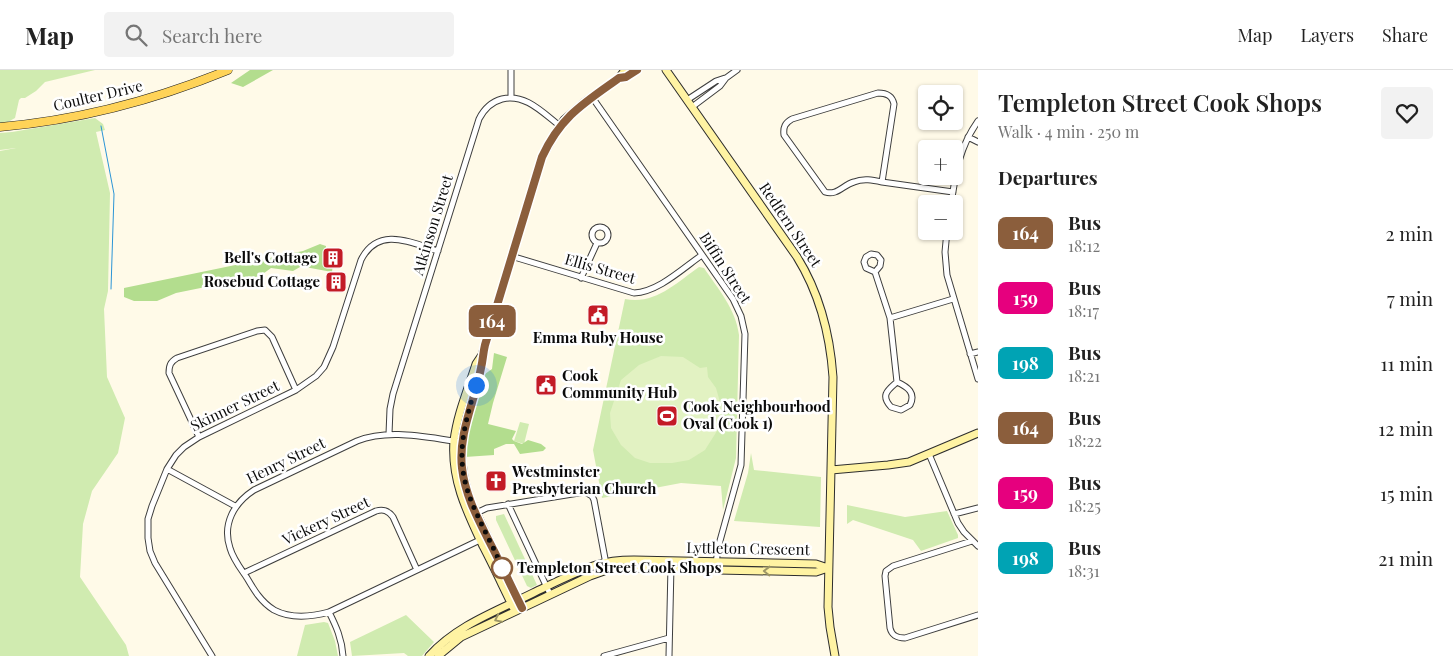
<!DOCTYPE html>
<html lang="en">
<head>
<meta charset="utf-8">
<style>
	body { margin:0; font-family:"Playfair Display",serif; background:#f2f2f2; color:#222; height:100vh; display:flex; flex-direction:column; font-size:19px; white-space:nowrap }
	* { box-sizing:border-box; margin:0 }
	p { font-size:16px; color:#767676 }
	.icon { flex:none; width:28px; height:28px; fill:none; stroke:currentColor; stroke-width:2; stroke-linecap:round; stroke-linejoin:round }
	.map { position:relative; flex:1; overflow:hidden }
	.panel { display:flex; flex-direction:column; background:#fff; width:475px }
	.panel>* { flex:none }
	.badge { padding:0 10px; border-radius:8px; font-size:18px; line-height:32px }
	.controls { position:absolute; left:918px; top:15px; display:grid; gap:10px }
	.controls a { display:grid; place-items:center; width:45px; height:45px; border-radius:5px; background:#fff; box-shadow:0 1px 4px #0004; font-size:25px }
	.you { position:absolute; width:25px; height:25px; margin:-12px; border:4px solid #fff; border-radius:50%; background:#1a73e8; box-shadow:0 0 0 8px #1a73e833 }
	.map>.badge { position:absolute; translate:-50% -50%; box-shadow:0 0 0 2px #fff }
	h2 { padding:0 20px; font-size:19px; line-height:45px }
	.round { display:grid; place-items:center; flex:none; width:52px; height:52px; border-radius:5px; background:#f2f2f2 }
	.headline { display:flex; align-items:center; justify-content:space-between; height:85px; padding:0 20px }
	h1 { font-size:24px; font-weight:600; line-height:38px }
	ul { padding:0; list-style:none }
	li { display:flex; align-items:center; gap:15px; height:65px; padding:0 20px }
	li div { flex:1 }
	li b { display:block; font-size:19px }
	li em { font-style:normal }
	li .badge { min-width:55px; font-weight:700; text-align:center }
	header { display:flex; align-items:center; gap:30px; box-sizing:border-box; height:70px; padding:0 25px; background:#fff; border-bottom:1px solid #e0e0e0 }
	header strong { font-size:24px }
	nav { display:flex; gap:28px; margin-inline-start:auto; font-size:18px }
	.search { width:350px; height:45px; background:#f2f2f2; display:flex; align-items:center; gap:12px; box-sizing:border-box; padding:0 18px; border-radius:5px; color:#767676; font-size:19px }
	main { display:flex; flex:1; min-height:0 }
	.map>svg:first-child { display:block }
	.green { fill:#d0ebb0 }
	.forest { fill:#b3dd8e }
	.pitch { fill:#e2f2c2 }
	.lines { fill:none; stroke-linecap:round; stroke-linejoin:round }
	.stream { stroke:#2c95d6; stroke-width:1 }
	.street-casing { stroke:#3e3e3e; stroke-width:7 }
	.secondary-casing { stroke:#2d2d2d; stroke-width:9 }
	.primary-casing { stroke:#1c1c1c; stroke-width:9 }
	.street { stroke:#fff; stroke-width:5 }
	.secondary { stroke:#fff3a3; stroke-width:7 }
	.primary { stroke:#ffd358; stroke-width:8 }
	.oneway { stroke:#9d9666 }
	.line-casing { stroke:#fff; stroke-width:11 }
	.line { stroke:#8b5e3c; stroke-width:8 }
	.walk { stroke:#0b0b0b; stroke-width:5; stroke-dasharray:0 9 }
	.stop-dot { fill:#fff; stroke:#8b5e3c; stroke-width:2.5 }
	.labels { text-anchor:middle; stroke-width:5; stroke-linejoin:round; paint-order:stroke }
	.street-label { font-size:15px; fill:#0b0b0b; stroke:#fff }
	.poi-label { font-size:15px; font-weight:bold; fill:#0b0b0b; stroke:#fff; text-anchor:start }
	.stop-label { font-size:15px; font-weight:bold; fill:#0b0b0b; stroke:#fff; text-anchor:start }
</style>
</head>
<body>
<header>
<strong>Map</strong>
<div class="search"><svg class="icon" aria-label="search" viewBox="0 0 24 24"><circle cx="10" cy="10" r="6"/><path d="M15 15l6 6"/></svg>Search here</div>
<nav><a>Map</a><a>Layers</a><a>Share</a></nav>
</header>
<main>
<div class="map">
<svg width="978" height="586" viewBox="0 0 978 586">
	<rect width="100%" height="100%" fill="#fffae8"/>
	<path class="green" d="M 0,0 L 95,0 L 45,12 L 36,21 L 25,28 L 21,28 L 19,30 L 15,48 L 6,53 L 0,53 Z
		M 95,48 L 103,54 L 105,60 L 96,62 L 110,123 L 108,221 L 104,239 L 107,307 L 125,348 L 118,383 L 92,421 L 83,454 L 80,507 L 126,575 L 129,586 L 0,586 L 0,81 L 16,78 L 0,80 L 0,63 L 12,62 Z
		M 699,197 L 704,198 C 718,219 736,239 739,265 L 736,388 L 723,440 L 721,416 L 681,413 L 602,428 L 593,380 L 625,229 C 655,235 676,213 699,197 Z
		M 520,352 L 529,354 L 524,374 L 514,371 Z
		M 751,383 L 754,400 L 821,407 L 820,457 L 734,451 L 748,403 Z
		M 847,435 L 905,447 L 947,441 L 958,465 L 958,468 L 921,481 L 913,470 L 853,450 L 847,454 Z
		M 504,444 L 537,515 L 531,518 L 527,516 L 496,450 L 496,446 Z
		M 406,545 L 434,572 L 422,586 L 408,586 L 404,583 L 352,586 L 350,572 Z
		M 324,552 L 328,553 L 335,571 L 338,586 L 297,586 L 305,555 Z"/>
	<path class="forest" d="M 250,0 L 273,0 L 243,17 L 231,13 Z
		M 320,174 L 326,176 L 326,189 L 333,193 L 332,202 L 305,197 L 300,197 L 293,201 L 271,198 L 260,206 L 176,223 L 157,231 L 134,231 L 124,227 L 124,218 L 303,181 Z
		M 494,283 L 507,287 L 493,333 L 488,354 L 516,361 L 512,369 L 514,371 L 522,374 L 528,370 L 541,374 L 546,378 L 543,381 L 520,384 L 514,374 L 506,374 L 494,379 L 494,385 L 465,387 C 466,359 477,331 485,304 L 492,299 Z"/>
	<path class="pitch" d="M 661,286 L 683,287 L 700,298 L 707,297 L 708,307 L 716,318 L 722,339 L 717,361 L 705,380 L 689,390 L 672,393 L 650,393 L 635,388 L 621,375 L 611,358 L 610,343 L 621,310 L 639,295 Z"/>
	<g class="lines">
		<path class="stream" d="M 101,56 L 114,124 L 111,219"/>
		<g class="street-casing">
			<path id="street" d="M 511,0 L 511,27
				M 592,27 L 733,229 L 741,246 L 745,264 L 741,395 L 718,478 L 716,494
				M 687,30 L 716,11 L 725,8
				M 692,37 L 720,16 L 726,8 L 737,0
				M 968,67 L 978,72
				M 882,112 C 873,110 863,108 854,112 C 843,115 837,126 825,122 L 784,65 C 783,57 785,53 792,49 L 878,23 C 886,23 892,25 894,34 L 882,112 L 953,122
				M 951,134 C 956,102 959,78 978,51
				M592 165a8 8 0 1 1 16 0a8 8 0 1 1-16 0Z
				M 947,161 L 945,182 L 947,205 L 978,309
				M 511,186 L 634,223 C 658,222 682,199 702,185
				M 875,202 L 880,196 L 881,190 L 877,185 L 871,184 L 866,187 L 864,192 L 866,198 L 875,202 L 890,248 L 897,312
				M 581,208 L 597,173
				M 890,248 L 953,229
				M 970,284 L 978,282
				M 897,312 C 908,317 916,323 910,335 L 901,340 L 891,337 C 880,325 888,320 897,312 Z
				M 389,364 L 390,339 L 393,324 L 479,49 C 484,39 491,32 502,29 C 525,23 543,43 560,56
				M 199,367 L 169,303 C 169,296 170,292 177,288 L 257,261 L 265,260 L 272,267 L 296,320
				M 462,372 C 428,368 390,358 357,371 L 254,420 C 234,433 222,454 230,478 C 233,489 241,499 247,508 C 254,520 261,532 274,540 C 291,549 311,547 329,542 L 482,469
				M 929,384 L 958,453 L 964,462 L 978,476
				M 167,399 L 235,436
				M 508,434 L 550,524
				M 474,444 L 487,438 L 585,422 L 592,426 L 594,430 L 606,494
				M 954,444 L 978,438
				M 972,471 L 893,496 L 886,501 L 885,506 L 890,558 C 892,566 897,568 905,568 L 978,545
				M 244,503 L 376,441 C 383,439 388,440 393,447 L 417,500
				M 329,542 C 336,556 342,569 343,586
				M 212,586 L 155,493 L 150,481 L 148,468 L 148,449 L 152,436 L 167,399 L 176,385 L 184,377 L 199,367 L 296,320 L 316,306 L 324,297 L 333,277 L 361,190 C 378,156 410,172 438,181
				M 604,586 L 669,568
				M 669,586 L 671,496"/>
		</g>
		<g class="secondary-casing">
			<path id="secondary" d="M 666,0 L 797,187 C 820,224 830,264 833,307 L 828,537 L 830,557 L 835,586
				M 619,8 L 626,7 L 637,0
				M 482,286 C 483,299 478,311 474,324 C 462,365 456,388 470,430 L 520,535
				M 831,400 L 888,395 L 909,392 L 978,363
				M 515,541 C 504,519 494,497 483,476 C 467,442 451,410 454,371 C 457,345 468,319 476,294 L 482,285 L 542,87 L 556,62 L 564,50 L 585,32 L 619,8 L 625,0
				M 429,586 C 457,555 497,541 533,523 C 554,513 575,502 596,495 C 608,491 622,490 634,490 L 816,494 L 828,498
				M 438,586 L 461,567 L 590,506 L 607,500 L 625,498 L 816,502 L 828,498"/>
		</g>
		<g class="primary-casing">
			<path id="primary" d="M 0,57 C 79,50 155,30 228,0"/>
		</g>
		<use href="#street" class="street"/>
		<use href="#secondary" class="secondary"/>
		<use href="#primary" class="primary"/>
	</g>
	<defs><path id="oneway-chevron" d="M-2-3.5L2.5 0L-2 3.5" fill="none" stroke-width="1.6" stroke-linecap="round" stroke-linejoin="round" transform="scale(1.25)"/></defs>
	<g class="oneway">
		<use href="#oneway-chevron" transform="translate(767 501) rotate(-179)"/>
		<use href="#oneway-chevron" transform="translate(498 549) rotate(154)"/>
	</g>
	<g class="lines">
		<g class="line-casing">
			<path id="line" d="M 522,538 C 511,516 501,494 490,473 C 478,449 465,425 462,398 C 458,363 475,331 481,298 C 483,290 483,283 485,275 L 542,87 C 561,46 584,33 619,8 L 626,7 L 637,0"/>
		</g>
		<use href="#line" class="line"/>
		<path class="walk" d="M 476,315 C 462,364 453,393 476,442 C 484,461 495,479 502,498"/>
	</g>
	<defs>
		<g id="building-square" transform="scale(1.125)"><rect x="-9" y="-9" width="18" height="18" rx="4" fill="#c31b26" stroke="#fff"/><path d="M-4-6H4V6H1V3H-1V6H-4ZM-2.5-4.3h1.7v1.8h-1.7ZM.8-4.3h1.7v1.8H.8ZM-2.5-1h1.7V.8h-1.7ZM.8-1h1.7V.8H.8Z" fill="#fff"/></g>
		<g id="civic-square" transform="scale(1.125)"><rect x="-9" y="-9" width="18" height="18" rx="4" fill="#c31b26" stroke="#fff"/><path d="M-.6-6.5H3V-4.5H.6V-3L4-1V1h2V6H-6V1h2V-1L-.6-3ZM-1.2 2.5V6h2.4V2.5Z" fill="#fff"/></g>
		<g id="stadium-square" transform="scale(1.125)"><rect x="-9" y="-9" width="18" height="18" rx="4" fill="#c31b26" stroke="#fff"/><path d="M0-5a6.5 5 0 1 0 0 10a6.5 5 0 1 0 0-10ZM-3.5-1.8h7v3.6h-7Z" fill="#fff"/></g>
		<g id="church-square" transform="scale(1.125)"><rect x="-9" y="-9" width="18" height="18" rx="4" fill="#c31b26" stroke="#fff"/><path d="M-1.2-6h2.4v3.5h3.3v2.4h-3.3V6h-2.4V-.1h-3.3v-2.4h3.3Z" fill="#fff"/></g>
	</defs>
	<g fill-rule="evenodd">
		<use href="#building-square" x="333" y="188"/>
		<use href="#building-square" x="336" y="212"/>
		<use href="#civic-square" x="598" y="245"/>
		<use href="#civic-square" x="546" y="315"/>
		<use href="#stadium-square" x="667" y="346"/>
		<use href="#church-square" x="496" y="411"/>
	</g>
	<circle class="stop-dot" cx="502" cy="498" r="10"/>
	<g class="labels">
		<g class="street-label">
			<text transform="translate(98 26) rotate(-13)" y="5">Coulter Drive</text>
			<text transform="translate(433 155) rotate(-73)" y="5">Atkinson Street</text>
			<text transform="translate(790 155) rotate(56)" y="5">Redfern Street</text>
			<text transform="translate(725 198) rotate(57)" y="5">Biffin Street</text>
			<text transform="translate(600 199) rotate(16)" y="5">Ellis Street</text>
			<text transform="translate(235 336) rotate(-26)" y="5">Skinner Street</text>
			<text transform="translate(286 391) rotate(-26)" y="5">Henry Street</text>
			<text transform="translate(326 451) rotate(-25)" y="5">Vickery Street</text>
			<text transform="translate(748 479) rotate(1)" y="5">Lyttleton Crescent</text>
		</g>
		<g class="poi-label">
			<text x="317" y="193" text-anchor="end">Bell's Cottage</text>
			<text x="320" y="217" text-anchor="end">Rosebud Cottage</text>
			<text x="598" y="273" text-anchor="middle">Emma Ruby House</text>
			<text x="562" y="311">Cook<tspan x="562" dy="17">Community Hub</tspan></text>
			<text x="683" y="342">Cook Neighbourhood<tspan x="683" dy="17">Oval (Cook 1)</tspan></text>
			<text x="512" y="407">Westminster<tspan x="512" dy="17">Presbyterian Church</tspan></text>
		</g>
		<g class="stop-label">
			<text x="517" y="503">Templeton Street Cook Shops</text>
		</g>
	</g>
</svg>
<div class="controls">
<a><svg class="icon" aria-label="locate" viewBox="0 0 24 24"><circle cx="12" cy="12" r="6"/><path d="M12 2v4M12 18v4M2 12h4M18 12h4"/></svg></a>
<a>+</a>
<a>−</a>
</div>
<div class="you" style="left:476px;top:315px"></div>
<b class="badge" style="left:492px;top:251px;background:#8b5e3c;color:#fff">164</b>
</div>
<section class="panel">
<div class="headline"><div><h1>Templeton Street Cook Shops</h1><p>Walk · 4 min · 250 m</p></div><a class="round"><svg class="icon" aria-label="heart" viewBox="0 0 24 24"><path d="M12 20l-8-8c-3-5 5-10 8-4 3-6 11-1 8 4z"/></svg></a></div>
<h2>Departures</h2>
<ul>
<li><span class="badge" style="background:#8b5e3c;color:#fff">164</span><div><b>Bus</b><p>18:12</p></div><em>2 min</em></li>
<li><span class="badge" style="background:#e6007e;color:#fff">159</span><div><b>Bus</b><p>18:17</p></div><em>7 min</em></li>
<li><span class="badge" style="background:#00a3b4;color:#fff">198</span><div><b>Bus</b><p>18:21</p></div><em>11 min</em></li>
<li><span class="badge" style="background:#8b5e3c;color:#fff">164</span><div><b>Bus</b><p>18:22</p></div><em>12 min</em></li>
<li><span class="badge" style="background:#e6007e;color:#fff">159</span><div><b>Bus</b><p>18:25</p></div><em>15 min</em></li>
<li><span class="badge" style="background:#00a3b4;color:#fff">198</span><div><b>Bus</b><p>18:31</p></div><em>21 min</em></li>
</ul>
</section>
</main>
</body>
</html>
